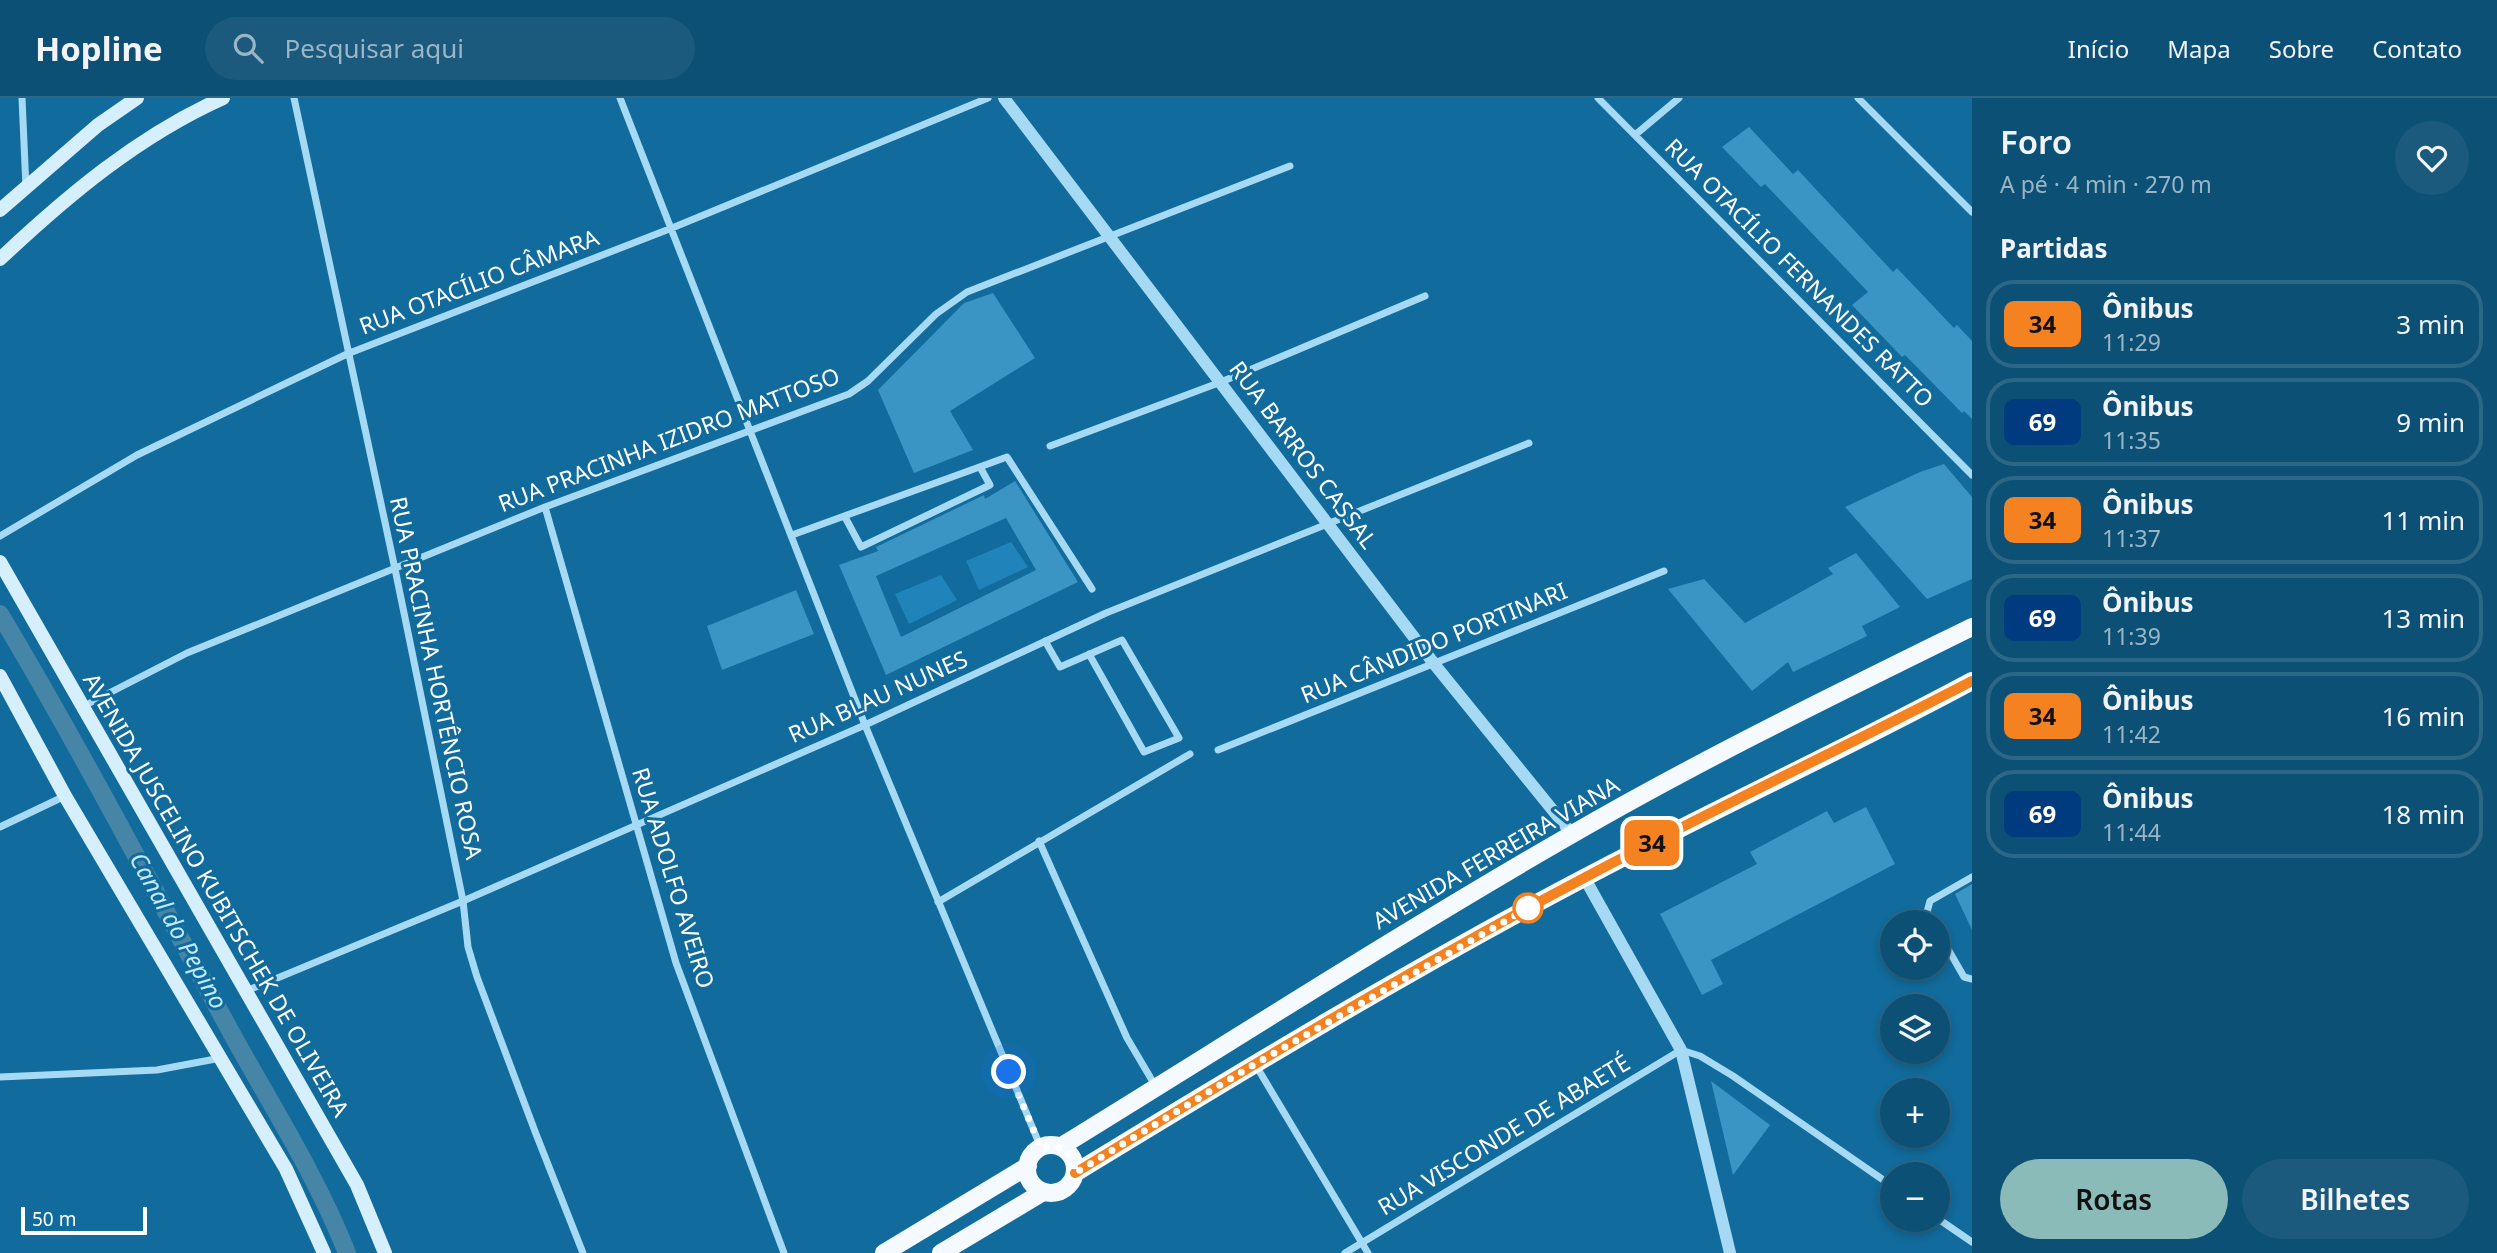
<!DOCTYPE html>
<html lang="pt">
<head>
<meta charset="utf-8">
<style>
	body { margin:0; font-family:"Noto Sans",sans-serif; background:#1b5a7d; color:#f1f3f6; height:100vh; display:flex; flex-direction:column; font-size:26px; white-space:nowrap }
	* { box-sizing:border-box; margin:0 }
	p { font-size:23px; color:#9ab5c5 }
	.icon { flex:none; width:38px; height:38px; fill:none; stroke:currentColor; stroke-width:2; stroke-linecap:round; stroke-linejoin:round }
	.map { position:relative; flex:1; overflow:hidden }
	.panel { display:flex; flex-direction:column; background:#0d5075; width:525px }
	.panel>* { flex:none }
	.badge { padding:0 14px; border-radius:10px; font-size:24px; line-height:46px }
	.fabs { position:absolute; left:1880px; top:812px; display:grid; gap:14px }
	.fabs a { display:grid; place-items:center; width:70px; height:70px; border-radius:50%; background:#0d5075; box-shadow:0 4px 10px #0003,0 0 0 2px #2d6787; font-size:35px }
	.scale { position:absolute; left:21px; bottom:18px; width:126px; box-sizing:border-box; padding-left:7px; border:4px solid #fff; border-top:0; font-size:19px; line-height:24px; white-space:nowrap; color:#fff; -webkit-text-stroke:5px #116b9c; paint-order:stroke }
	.you { position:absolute; width:35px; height:35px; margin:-18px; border:5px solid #fff; border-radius:50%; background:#1a73e8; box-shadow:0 0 0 10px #1a73e833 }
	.map>.badge { position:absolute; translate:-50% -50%; box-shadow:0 0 0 4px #fff }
	h2 { padding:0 28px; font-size:26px; line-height:63px }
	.round { display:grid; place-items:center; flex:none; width:74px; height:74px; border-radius:37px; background:#1b5a7d }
	.summary { display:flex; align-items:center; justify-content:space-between; height:119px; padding:0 28px }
	h1 { font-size:33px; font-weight:600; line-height:52px }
	.action { display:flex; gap:14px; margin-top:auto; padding:14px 28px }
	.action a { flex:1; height:80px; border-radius:42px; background:#8bbbb9; color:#111; font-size:28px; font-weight:600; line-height:80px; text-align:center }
	.action a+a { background:#1b5a7d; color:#f1f3f6 }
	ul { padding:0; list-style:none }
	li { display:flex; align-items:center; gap:21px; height:88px; margin:0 14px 10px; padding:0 14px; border:4px solid #2d6787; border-radius:28px }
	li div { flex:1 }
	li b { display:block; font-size:26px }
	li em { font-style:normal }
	li .badge { min-width:77px; font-weight:700; text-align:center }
	header { display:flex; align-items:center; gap:42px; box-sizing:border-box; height:98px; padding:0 35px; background:#0d5075; border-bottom:2px solid #2d6787 }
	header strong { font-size:33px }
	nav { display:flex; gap:38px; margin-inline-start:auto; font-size:24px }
	.search { width:490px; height:63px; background:#1b5a7d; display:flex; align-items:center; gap:18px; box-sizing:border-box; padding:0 24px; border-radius:38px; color:#9ab5c5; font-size:26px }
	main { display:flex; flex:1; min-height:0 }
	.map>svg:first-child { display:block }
	.pitch { fill:#2084ba }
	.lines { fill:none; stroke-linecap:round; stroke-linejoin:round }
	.canal { stroke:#4785a7; stroke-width:18 }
	.building { fill:#3a94c4; fill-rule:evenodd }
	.minor { stroke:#a6daf4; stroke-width:7 }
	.tertiary { stroke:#a6daf4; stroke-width:12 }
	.secondary { stroke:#d6effd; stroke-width:14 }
	.primary { stroke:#f4faff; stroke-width:18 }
	.line-casing { stroke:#fff; stroke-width:16 }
	.line { stroke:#f58220; stroke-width:10 }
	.walk { stroke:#fff; stroke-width:7; stroke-dasharray:0 12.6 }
	.stop-dot { fill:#fff; stroke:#f58220; stroke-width:3.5 }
	.labels { text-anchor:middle; stroke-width:6; stroke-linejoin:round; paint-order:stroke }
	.street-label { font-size:23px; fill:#fff; stroke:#116b9c }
	.water-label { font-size:24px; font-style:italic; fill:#c2e9fc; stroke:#116b9c }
</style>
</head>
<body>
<header>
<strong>Hopline</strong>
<div class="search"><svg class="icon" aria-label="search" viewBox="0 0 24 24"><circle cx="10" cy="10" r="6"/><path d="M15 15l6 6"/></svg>Pesquisar aqui</div>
<nav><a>Início</a><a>Mapa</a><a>Sobre</a><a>Contato</a></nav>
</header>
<main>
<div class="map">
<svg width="1972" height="1155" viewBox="0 0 1972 1155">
	<rect width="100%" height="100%" fill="#116b9c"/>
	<path class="pitch" d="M 1011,444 L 1028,469 L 979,492 L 966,463 Z
		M 941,477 L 957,502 L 909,526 L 895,496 Z"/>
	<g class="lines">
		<path class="canal" d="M 0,516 C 80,650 152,788 226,925 C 267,1001 315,1074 347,1155"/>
	</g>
	<path class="building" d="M 1749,29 L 1793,76 L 1798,72 L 1893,174 L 1897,170 L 1954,230 L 1957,227 L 1972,243 L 1972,321 L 1964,313 L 1962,315 L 1905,257 L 1902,259 L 1852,207 L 1868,194 L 1765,86 L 1761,89 L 1722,49 Z
		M 993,195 L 1035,260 L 950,313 L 973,352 L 914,375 L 878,292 L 964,205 Z
		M 1944,366 L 1972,399 L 1972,481 L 1927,501 L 1845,409 L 1920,374 Z
		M 1015,383 L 1078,484 L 886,577 L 839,467 L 878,453 L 876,449 L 984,397 L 985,401 ZM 1006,420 L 1036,472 L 901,539 L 876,478 Z
		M 1856,455 L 1900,509 L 1862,528 L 1867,538 L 1793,574 L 1788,564 L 1752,593 L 1668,491 L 1704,481 L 1745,525 L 1833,476 L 1828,470 Z
		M 796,492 L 814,536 L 722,572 L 707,528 Z
		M 1866,709 L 1895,766 L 1711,862 L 1723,886 L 1702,897 L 1660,816 L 1757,766 L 1750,754 L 1827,713 L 1834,725 Z
		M 1972,786 L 1972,832 L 1955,796 Z
		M 1711,983 L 1770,1027 L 1733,1077 Z"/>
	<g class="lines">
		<path class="minor" d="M 22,0 L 26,90
			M 294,0 L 395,471 L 463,803 L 468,849 L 477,879 L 536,1036 L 583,1155
			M 620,0 L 865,627 L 1041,1050
			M 1598,0 L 1972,377
			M 1858,0 L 1972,114
			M 1635,37 L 1679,0
			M 1050,348 L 1221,284 L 1425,198
			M 545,409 L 676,865 L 784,1155
			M 845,419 L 861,449 L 990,387 L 980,369
			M 792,437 L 1007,359 L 1092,491
			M 0,438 L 137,357 L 347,256 L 672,130 L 988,0
			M 1045,543 L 1060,569 L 1122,542 L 1179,640 L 1144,654 L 1089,556
			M 82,609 L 187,555 L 545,409 L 849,296 L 868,283 L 936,216 L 967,194 L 1290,68
			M 1218,652 L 1664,473
			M 0,729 L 65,698
			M 1039,743 L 1127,940 L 1156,989
			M 938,804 L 1190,656
			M 1933,824 L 1927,814 L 1930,803 L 1972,779
			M 1937,832 L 1964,879 L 1972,881
			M 246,893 L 463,803 L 865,627 L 1106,515 L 1529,345
			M 1255,966 L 1368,1155
			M 0,979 L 157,972 L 221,960
			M 1937,1120 L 1972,1144
			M 1345,1155 L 1681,952 L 1700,958 L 1733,978 L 1892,1088"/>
		<path class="tertiary" d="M 1004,0 L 1435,567 L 1572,736
			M 1584,779 L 1681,952 L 1730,1155"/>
		<path class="secondary" d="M 0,112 L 98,27 L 137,0
			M 0,161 C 67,98 138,38 223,0
			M 0,464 L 357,1087 L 385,1155
			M 0,578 L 65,698 L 286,1071 L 324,1155"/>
		<path class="primary" d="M1027 1071a24 24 0 1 1 48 0a24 24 0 1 1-48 0Z
			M 1060,1049 C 1229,945 1397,837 1569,738 C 1700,662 1836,596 1972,529
			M 1075,1075 C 1242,973 1411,871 1584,780 C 1712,712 1844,652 1972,583
			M 884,1155 L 1028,1068
			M 941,1155 L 1043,1094"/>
	</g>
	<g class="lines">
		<g class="line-casing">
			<path id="line" d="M 1075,1075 C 1242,973 1411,871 1584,780 C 1712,712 1843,650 1972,583"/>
		</g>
		<use href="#line" class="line"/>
		<path class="walk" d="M 1009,974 L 1041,1050 C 1060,1044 1075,1054 1075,1075 L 1255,966 L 1539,804 L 1528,810"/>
	</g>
	<circle class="stop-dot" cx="1528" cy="810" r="14"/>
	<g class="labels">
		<g class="street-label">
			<text transform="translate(1799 175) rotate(45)" y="8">RUA OTACÍLIO FERNANDES RATTO</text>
			<text transform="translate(479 184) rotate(-21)" y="8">RUA OTACÍLIO CÂMARA</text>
			<text transform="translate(669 342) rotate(-21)" y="8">RUA PRACINHA IZIDRO MATTOSO</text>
			<text transform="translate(1303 357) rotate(53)" y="8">RUA BARROS CASSAL</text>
			<text transform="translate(1434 545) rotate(-22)" y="8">RUA CÂNDIDO PORTINARI</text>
			<text transform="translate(436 580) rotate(78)" y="8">RUA PRACINHA HORTÊNCIO ROSA</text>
			<text transform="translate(878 599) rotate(-24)" y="8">RUA BLAU NUNES</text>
			<text transform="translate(1496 755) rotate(-30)" y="8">AVENIDA FERREIRA VIANA</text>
			<text transform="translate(673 780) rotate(73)" y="8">RUA ADOLFO AVEIRO</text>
			<text transform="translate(216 797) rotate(60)" y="8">AVENIDA JUSCELINO KUBITSCHEK DE OLIVEIRA</text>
			<text transform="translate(1504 1037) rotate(-31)" y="8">RUA VISCONDE DE ABAETÉ</text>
		</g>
		<g class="water-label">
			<text transform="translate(178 833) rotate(61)" y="8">Canal do Pepino</text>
		</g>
	</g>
</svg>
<div class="fabs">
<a><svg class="icon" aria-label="locate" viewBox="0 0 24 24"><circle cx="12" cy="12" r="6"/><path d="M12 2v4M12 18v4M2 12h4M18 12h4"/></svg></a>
<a><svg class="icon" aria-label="layers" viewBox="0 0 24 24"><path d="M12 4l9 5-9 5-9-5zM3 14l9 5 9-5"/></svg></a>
<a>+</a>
<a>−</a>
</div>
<div class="scale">50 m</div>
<div class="you" style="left:1009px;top:974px"></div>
<b class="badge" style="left:1652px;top:745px;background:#f58220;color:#111">34</b>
</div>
<section class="panel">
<div class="summary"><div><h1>Foro</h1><p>A pé · 4 min · 270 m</p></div><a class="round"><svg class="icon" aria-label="heart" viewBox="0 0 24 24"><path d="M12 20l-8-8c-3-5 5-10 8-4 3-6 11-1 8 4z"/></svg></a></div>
<h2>Partidas</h2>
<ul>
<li><span class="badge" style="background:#f58220;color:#111">34</span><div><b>Ônibus</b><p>11:29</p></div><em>3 min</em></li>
<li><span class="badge" style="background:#003b80;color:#fff">69</span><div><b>Ônibus</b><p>11:35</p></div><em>9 min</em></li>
<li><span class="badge" style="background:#f58220;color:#111">34</span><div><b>Ônibus</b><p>11:37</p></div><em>11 min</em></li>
<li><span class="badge" style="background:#003b80;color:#fff">69</span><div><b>Ônibus</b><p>11:39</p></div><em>13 min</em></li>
<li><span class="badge" style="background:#f58220;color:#111">34</span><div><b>Ônibus</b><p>11:42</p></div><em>16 min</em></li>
<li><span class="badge" style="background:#003b80;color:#fff">69</span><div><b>Ônibus</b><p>11:44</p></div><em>18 min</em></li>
</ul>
<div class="action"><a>Rotas</a><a>Bilhetes</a></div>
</section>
</main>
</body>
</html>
